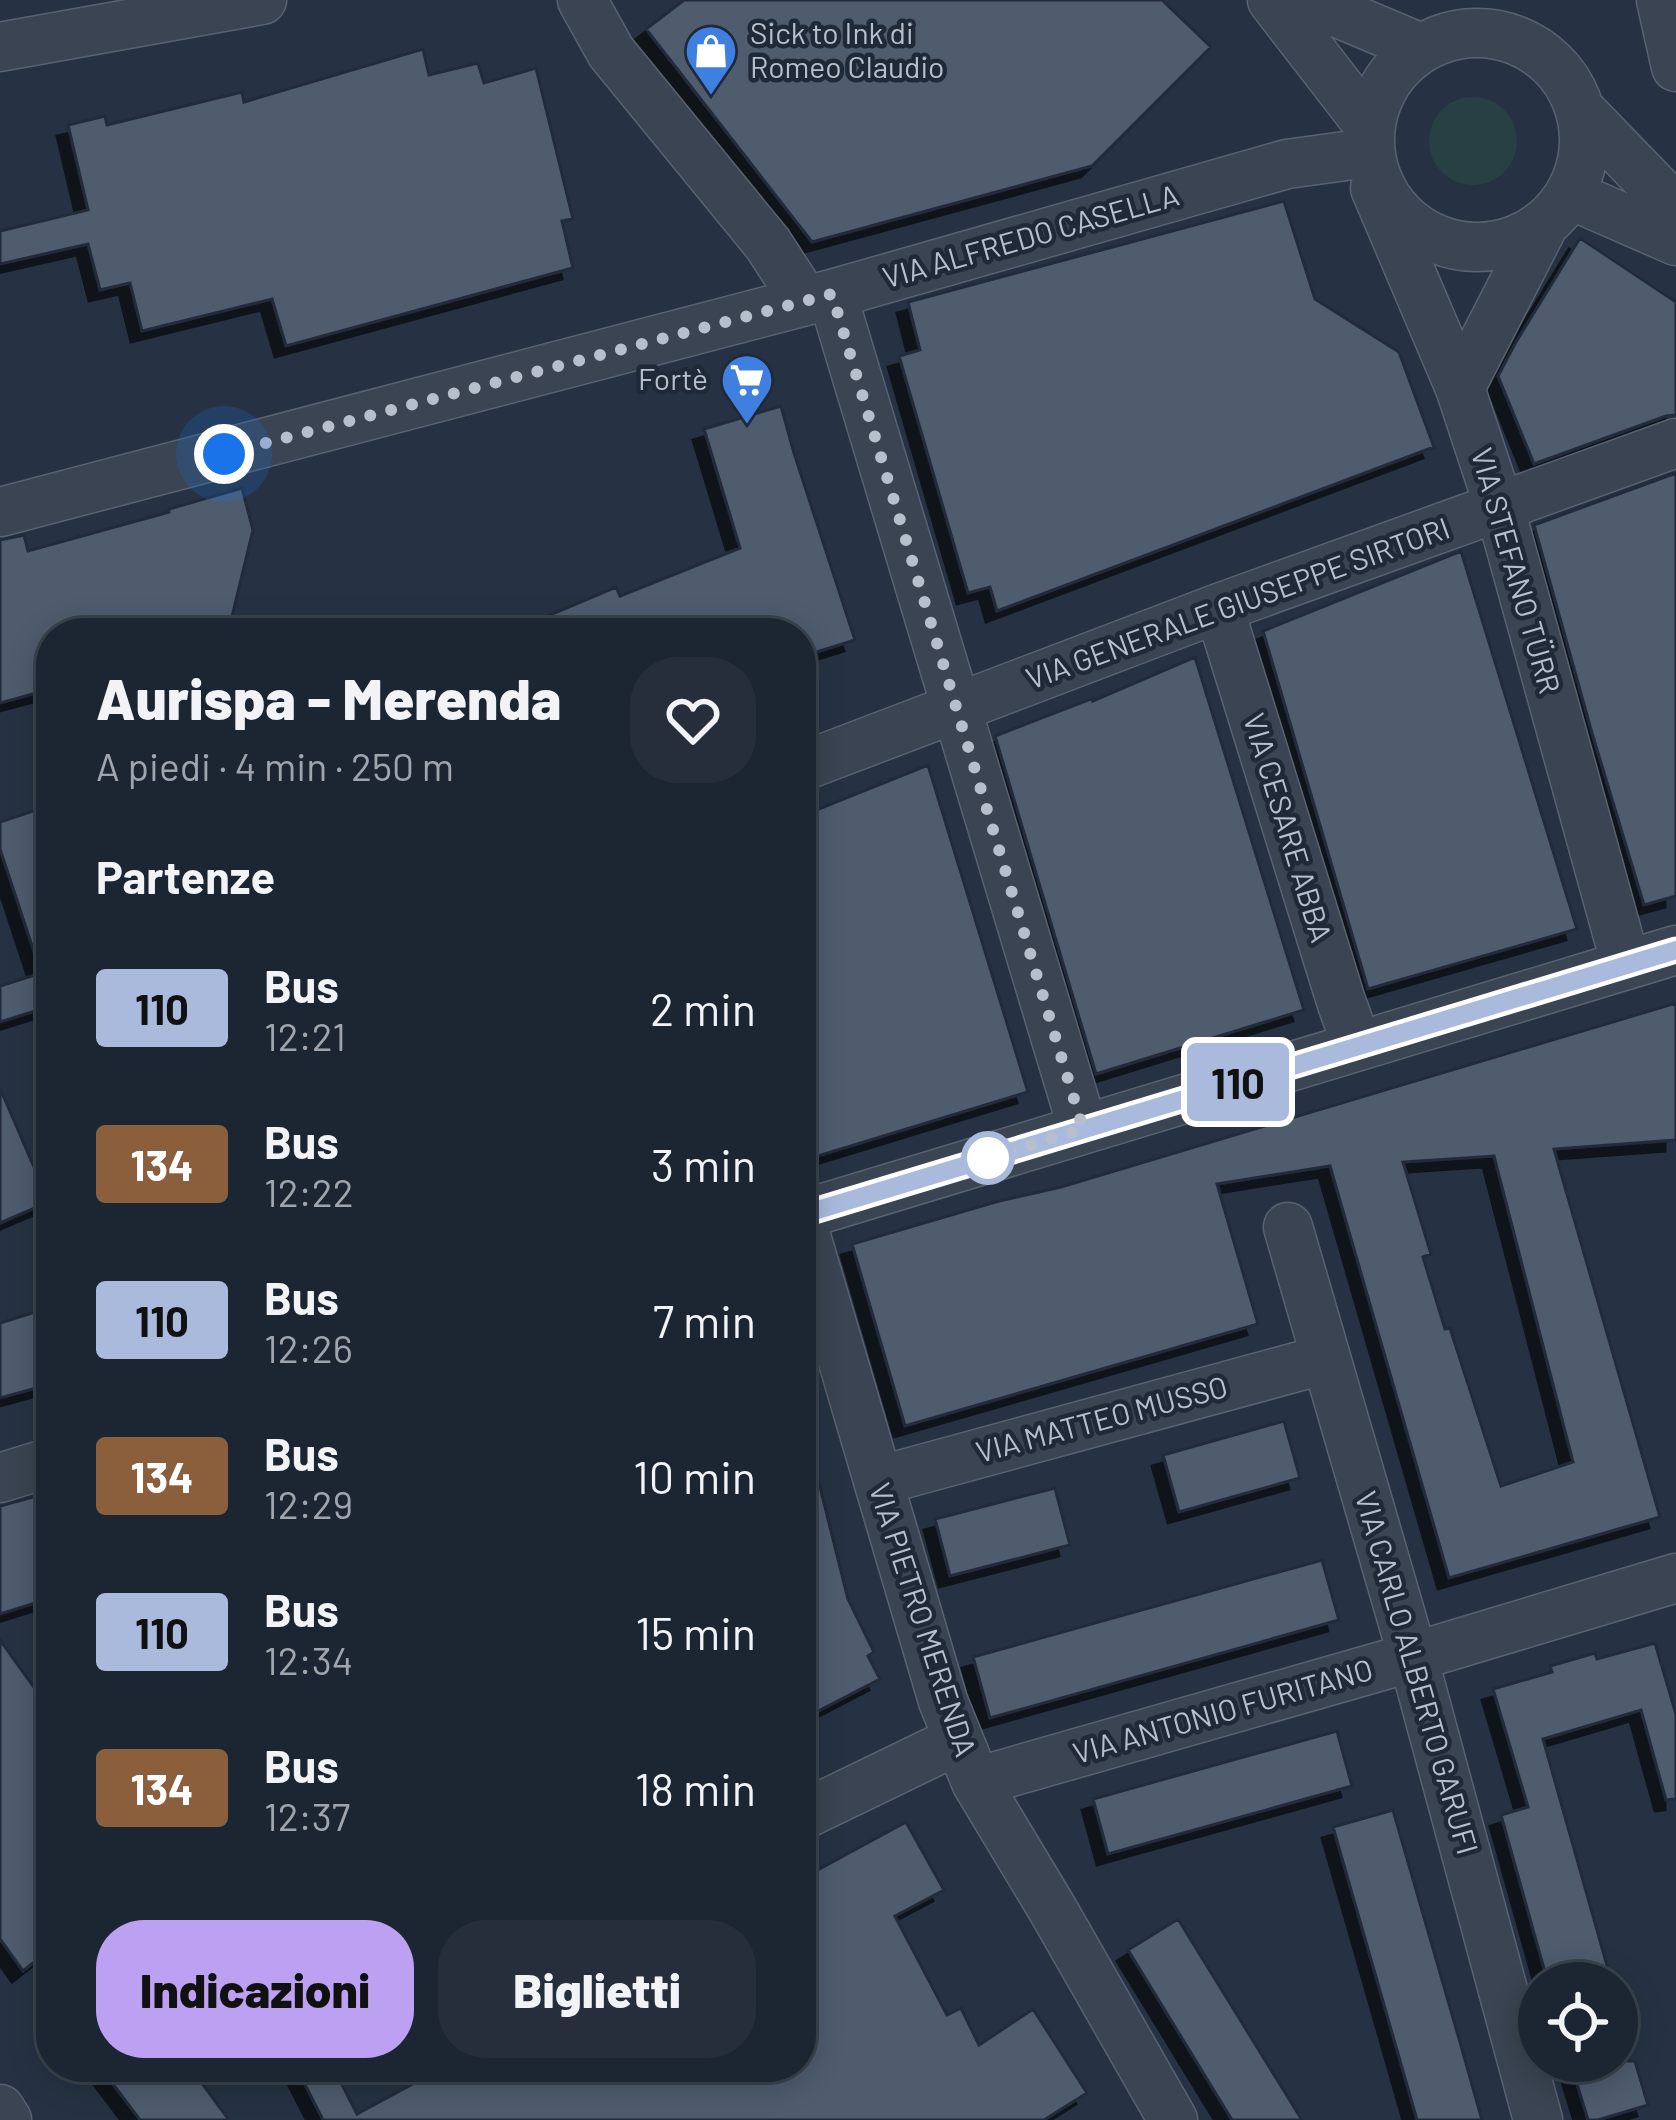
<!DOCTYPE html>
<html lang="it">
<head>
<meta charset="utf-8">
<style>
	body { margin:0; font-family:Barlow,sans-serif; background:#252e3a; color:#f1f3f6; height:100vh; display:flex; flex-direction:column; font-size:45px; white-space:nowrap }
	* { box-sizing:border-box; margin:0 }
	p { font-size:39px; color:#a0a5ac }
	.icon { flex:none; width:66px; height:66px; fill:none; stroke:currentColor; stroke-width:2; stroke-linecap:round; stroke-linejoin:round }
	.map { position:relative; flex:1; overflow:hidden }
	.drawer { position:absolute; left:36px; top:618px; width:780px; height:1464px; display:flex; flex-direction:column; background:#1c2632; border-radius:48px; box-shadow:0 6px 30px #0003,0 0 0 3px #3a434d }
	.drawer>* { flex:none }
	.badge { padding:0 24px; border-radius:9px; font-size:42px; line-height:78px }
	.buttons { position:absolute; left:1518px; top:1962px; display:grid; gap:24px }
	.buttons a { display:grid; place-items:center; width:120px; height:120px; border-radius:50%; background:#1c2632; box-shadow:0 6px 30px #0003,0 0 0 3px #3a434d; font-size:60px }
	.you { position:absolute; width:60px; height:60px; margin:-30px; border:9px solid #fff; border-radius:50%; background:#1a73e8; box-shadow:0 0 0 18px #1a73e833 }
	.map>.badge { position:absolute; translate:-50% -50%; box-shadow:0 0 0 6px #fff }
	h2 { padding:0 60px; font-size:45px; line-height:108px }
	.round { display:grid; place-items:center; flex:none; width:126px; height:126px; border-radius:48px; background:#252e3a }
	.head { display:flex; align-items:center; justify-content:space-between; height:204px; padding:0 60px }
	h1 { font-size:57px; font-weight:800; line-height:90px }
	.action { display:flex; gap:24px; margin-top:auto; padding:24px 60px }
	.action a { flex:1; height:138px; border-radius:48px; background:#bca0f2; color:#111; font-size:48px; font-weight:800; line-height:138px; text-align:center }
	.action a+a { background:#252e3a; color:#f1f3f6 }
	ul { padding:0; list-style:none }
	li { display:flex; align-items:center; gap:36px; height:156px; padding:0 60px }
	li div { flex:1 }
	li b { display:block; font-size:45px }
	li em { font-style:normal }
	li .badge { min-width:132px; font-weight:700; text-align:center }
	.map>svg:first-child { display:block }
	.garden { fill:#284044 }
	.building { fill:#4f5b6e; stroke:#212b3a; stroke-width:3; fill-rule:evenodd; filter:url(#shadow) }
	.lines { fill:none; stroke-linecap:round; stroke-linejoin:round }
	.street-casing { stroke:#596270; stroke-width:51 }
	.street { stroke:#3a4452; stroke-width:48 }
	.line-casing { stroke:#fff; stroke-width:27 }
	.line { stroke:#a9badd; stroke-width:18 }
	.walk { stroke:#b8bfcc; stroke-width:12; stroke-dasharray:0 21.6 }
	.stop-dot { fill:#fff; stroke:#a9badd; stroke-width:6 }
	.labels { text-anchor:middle; stroke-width:9; stroke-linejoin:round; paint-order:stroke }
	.poi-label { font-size:30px; fill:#b8bfcc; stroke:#1f2938; text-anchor:start }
	.street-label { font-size:30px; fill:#b8bfcc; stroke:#1f2938 }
</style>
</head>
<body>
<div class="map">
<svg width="1676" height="2120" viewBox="0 0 1676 2120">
	<defs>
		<filter id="shadow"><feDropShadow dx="-11" dy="11" stdDeviation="0" flood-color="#0009"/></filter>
	</defs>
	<rect width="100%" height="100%" fill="#263243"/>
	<path class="garden" d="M1429 141a44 44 0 1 1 88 0a44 44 0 1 1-88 0Z"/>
	<path class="building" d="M 684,0 L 1162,0 L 1211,47 L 1092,166 L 812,242 L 646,29 Z
		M 423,49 L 429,75 L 478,63 L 484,83 L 536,68 L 573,219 L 562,221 L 573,268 L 286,346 L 272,299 L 142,331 L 130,283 L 100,290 L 88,244 L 0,264 L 0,231 L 88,210 L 68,125 L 105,116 L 107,125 L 242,92 L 244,102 Z
		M 1284,201 L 1315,299 L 1399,352 L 1434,447 L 997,611 L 990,587 L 968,593 L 899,356 L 920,350 L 908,302 Z
		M 1580,238 L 1676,302 L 1676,415 L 1666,416 L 1534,464 L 1498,376 L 1516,342 Z
		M 781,406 L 794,453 L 855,640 L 801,657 L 801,633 L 507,633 L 616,587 L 620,596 L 740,548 L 704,429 Z
		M 1676,473 L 1676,896 L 1644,905 L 1592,733 L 1534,525 Z
		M 242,488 L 253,530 L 228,633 L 51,633 L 51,689 L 0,703 L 0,540 L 24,535 L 28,551 L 169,512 L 169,509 Z
		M 1461,551 L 1577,929 L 1368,989 L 1263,631 Z
		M 1195,657 L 1304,1010 L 1096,1074 L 995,736 L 1093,698 L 1093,701 Z
		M 928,765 L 1028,1092 L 818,1156 L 801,1100 L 801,816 Z
		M 51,805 L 51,1006 L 0,1022 L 0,986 L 41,973 L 0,849 L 0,822 Z
		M 1676,1003 L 1676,1140 L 1554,1149 L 1660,1517 L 1449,1578 L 1330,1166 L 1217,1184 L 1258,1324 L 905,1426 L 852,1244 L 999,1201 L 1061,1187 ZM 1494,1156 L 1573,1462 L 1501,1486 L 1450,1328 L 1445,1329 L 1423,1257 L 1431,1254 L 1403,1162 Z
		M 0,1088 L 49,1202 L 0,1223 Z
		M 51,1307 L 51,1384 L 0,1398 L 0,1323 Z
		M 1284,1421 L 1300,1478 L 1179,1512 L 1163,1455 Z
		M 814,1463 L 848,1599 L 874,1652 L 868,1656 L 880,1679 L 801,1720 L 801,1464 Z
		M 1055,1488 L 1070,1545 L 950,1576 L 935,1519 Z
		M 51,1492 L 51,1598 L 0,1614 L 0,1506 Z
		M 1322,1560 L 1339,1620 L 990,1718 L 973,1657 Z
		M 0,1640 L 51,1711 L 51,1949 L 23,1971 L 0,1939 Z
		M 1655,1643 L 1676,1714 L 1676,1799 L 1666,1800 L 1641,1710 L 1543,1739 L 1612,1983 L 1548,1983 L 1501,1815 L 1528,1807 L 1493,1689 L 1552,1672 L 1550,1666 L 1595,1653 L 1597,1659 Z
		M 1337,1731 L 1352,1786 L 1108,1854 L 1093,1799 Z
		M 1393,1810 L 1460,2042 L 1482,2120 L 1417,2120 L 1333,1827 Z
		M 906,1822 L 944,1890 L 895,1916 L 947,2015 L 961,2008 L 979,2045 L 1033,2009 L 1087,2093 L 1044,2120 L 323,2120 L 296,2067 L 333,2067 L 357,2114 L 444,2067 L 801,2067 L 801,1879 Z
		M 1178,1919 L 1302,2120 L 1232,2120 L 1128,1950 Z
		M 1570,2061 L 1635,2061 L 1648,2105 L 1598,2120 L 1588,2120 Z
		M 100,2067 L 190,2067 L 229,2120 L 140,2120 Z"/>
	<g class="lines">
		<g class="street-casing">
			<path id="street" d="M 582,0 L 611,52 L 768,244 L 805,301
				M 1272,0 L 1367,123
				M 1307,0 L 1421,48
				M 1661,0 L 1676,67
				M1370 140a107 107 0 1 1 214 0a107 107 0 1 1-214 0Z
				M 0,47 L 262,0
				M 1585,115 L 1676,209
				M 1375,188 L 1460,388 L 1500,509 L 1626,965
				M 1571,195 L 1676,241
				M 832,294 L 1083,1129
				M 1460,388 L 1541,230
				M 0,512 L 832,294 L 1287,164 L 1367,153
				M 1219,608 L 1341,1001 L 1357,1046
				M 801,767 L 1219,608 L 1676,443
				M 801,1215 L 1676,950
				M 801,1219 L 943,1701 L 976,1782 L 1053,1910 L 1173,2120
				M 1288,1227 L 1413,1657 L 1538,2120
				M 0,1478 L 51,1462
				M 878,1481 L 1326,1359
				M 976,1782 L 1413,1657 L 1676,1578
				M 801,1816 L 958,1740
				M 0,2109 L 7,2120"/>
		</g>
		<use href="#street" class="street"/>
	</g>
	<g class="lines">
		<g class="line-casing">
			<path id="line" d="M 801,1215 L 1676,950"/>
		</g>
		<use href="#line" class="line"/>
		<path class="walk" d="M 224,454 L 832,294 L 1083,1129 L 988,1158"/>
	</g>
	<defs>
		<g id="shop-pin" transform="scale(2.7)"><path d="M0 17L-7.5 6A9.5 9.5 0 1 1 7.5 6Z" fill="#3f7fe0" stroke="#1f2938"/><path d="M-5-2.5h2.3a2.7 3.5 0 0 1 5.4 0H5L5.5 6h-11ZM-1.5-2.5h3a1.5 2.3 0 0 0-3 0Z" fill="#fff"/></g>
		<g id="supermarket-pin" transform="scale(2.7)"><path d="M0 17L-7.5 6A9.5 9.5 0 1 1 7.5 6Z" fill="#3f7fe0" stroke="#1f2938"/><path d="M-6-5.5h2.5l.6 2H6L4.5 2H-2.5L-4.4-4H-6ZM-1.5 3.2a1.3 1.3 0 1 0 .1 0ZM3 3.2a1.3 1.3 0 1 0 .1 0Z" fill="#fff"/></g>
	</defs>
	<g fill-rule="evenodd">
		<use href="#shop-pin" x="711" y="51"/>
		<use href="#supermarket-pin" x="747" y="380"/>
	</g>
	<circle class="stop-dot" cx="988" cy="1158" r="24"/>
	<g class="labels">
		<g class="poi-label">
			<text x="750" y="44">Sick to Ink di<tspan x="750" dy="34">Romeo Claudio</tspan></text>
			<text x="708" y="390" text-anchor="end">Fortè</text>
		</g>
		<g class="street-label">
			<text transform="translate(1031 237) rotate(-16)" y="10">VIA ALFREDO CASELLA</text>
			<text transform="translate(1515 571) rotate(74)" y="10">VIA STEFANO TÜRR</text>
			<text transform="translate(1238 604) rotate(-20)" y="10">VIA GENERALE GIUSEPPE SIRTORI</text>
			<text transform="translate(1287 828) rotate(73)" y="10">VIA CESARE ABBA</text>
			<text transform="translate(1102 1420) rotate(-15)" y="10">VIA MATTEO MUSSO</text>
			<text transform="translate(922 1620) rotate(72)" y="10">VIA PIETRO MERENDA</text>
			<text transform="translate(1416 1673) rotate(74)" y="10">VIA CARLO ALBERTO GARUFI</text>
			<text transform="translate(1223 1712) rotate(-16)" y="10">VIA ANTONIO FURITANO</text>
		</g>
	</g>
</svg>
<div class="buttons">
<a><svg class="icon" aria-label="locate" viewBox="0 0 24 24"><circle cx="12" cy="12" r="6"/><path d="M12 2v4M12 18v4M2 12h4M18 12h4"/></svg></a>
</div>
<div class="you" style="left:224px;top:454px"></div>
<b class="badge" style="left:1238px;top:1082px;background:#a9badd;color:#111">110</b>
<section class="drawer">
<div class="head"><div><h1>Aurispa - Merenda</h1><p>A piedi · 4 min · 250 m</p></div><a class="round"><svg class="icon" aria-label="heart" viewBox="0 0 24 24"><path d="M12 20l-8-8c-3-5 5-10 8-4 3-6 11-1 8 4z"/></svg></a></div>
<h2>Partenze</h2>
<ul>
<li><span class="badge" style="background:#a9badd;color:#111">110</span><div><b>Bus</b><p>12:21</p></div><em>2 min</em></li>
<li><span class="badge" style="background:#8b5e3c;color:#fff">134</span><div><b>Bus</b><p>12:22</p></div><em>3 min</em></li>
<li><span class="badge" style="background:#a9badd;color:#111">110</span><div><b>Bus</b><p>12:26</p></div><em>7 min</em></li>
<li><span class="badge" style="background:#8b5e3c;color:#fff">134</span><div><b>Bus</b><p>12:29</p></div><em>10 min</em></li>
<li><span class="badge" style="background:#a9badd;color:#111">110</span><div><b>Bus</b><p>12:34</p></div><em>15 min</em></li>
<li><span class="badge" style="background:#8b5e3c;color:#fff">134</span><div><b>Bus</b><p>12:37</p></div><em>18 min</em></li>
</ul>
<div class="action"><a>Indicazioni</a><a>Biglietti</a></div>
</section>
</div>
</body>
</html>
